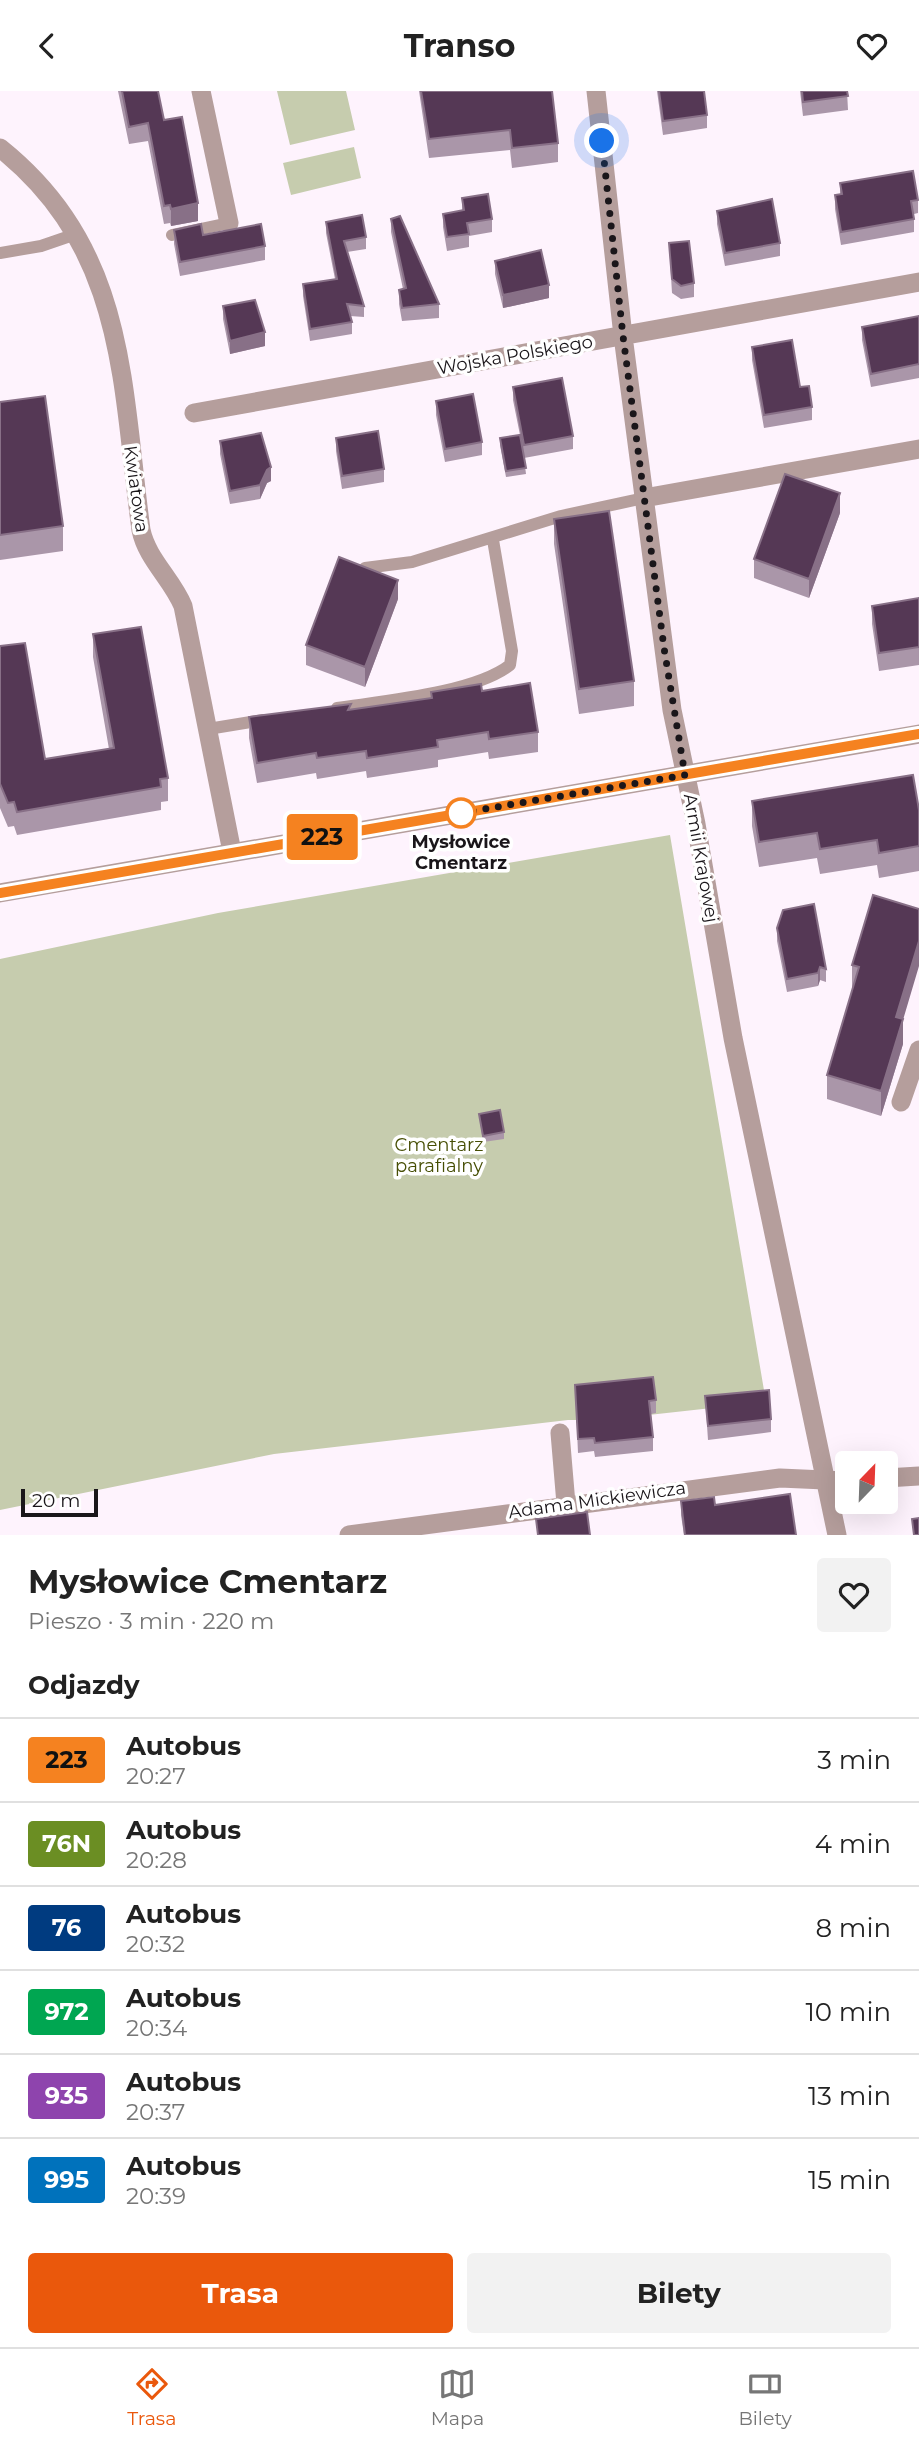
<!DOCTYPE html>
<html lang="pl">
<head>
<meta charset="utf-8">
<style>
	body { margin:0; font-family:Montserrat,sans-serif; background:#f2f2f2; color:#222; height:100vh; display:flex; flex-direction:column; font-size:26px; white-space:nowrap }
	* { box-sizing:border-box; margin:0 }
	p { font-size:23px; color:#767676 }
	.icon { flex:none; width:38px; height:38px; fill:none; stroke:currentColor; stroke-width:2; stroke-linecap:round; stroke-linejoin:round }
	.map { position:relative; height:1444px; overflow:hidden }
	.drawer { display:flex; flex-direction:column; background:#fff; flex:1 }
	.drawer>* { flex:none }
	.badge { padding:0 14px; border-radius:5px; font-size:24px; line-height:46px }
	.needle { width:46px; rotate:23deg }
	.fabs { position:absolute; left:835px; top:1360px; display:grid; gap:14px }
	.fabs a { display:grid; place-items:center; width:63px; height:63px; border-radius:7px; background:#fff; box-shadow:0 7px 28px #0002; font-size:35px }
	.scale { position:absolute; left:21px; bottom:18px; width:77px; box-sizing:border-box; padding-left:7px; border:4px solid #1a161a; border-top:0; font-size:19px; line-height:24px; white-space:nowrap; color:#1a161a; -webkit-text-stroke:5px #fff; paint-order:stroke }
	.you { position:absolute; width:35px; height:35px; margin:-18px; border:5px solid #fff; border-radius:50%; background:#1a73e8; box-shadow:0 0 0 10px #1a73e833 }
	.map>.badge { position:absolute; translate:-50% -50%; box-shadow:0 0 0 4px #fff }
	h2 { padding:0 28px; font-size:26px; line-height:63px }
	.round { display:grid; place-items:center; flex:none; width:74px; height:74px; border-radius:7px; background:#f2f2f2 }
	.summary { display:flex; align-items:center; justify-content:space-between; height:119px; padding:0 28px }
	h1 { font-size:33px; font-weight:700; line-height:52px }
	.primary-button { display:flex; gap:14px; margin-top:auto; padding:14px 28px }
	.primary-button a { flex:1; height:80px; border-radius:7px; background:#ea580c; color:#fff; font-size:28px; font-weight:700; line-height:80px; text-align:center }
	.primary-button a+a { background:#f2f2f2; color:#222 }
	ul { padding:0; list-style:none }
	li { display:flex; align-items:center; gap:21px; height:84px; padding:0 28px; border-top:2px solid #e0e0e0 }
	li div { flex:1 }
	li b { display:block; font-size:26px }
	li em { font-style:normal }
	li .badge { min-width:77px; font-weight:700; text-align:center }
	header { display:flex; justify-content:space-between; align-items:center; height:91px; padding:0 28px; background:#fff; font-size:32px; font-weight:700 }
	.dock { display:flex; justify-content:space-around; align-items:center; height:98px; border-top:2px solid #e0e0e0; background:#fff; font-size:19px; color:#767676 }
	.dock a { display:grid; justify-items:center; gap:4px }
	.dock .on { color:#ea580c }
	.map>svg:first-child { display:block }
	.green { fill:#c6ccae }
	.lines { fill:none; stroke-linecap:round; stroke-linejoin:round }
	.service { stroke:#b59e9c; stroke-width:12 }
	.minor { stroke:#b59e9c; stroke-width:19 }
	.tertiary { stroke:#b59e9c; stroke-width:19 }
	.wall { fill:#aa96a9 }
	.shaded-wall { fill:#887087 }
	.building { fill:#553855; stroke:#887087; stroke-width:2 }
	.line-casing { stroke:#fff; stroke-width:16 }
	.line { stroke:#f58220; stroke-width:10 }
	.walk { stroke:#1a161a; stroke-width:7; stroke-dasharray:0 12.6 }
	.stop-dot { fill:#fff; stroke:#f58220; stroke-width:3.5 }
	.labels { text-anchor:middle; stroke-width:7; stroke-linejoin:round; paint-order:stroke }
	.street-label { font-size:18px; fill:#1a161a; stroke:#fff }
	.stop-label { font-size:18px; font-weight:bold; fill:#1a161a; stroke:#fff }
	.park-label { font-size:18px; fill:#464e04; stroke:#fff }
</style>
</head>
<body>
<header><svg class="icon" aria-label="back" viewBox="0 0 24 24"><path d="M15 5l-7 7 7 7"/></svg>Transo<svg class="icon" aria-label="heart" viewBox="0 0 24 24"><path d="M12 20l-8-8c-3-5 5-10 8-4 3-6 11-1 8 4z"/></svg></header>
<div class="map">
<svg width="919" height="1444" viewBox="0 0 919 1444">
	<rect width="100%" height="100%" fill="#fef3fd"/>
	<path class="green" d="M 277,0 L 346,0 L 355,39 L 290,54 Z
		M 354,56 L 361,87 L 291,104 L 283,72 Z
		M 670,744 L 766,1311 L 576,1332 L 576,1329 L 568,1329 L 274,1363 L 0,1419 L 0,868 L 218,822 Z"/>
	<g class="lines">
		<path class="service" d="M 172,144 L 229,132
			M 0,162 L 41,155 L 76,143
			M 365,477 L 412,471 L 561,425 L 644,407
			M 337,617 C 383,610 474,602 510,574 L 512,560 L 493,449
			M 208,638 L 263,629"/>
		<path class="minor" d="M 201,0 L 229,132
			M 596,0 L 623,245 L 672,619 L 696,733 L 733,947 L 837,1444
			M 0,57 C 127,159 121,291 141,439 C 147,468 172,488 183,515 L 232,761
			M 194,322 L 919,191
			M 644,407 L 919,358
			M 901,1011 L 919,959
			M 560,1342 L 566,1413
			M 886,1387 L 919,1385
			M 349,1444 L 780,1387 L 847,1390"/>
		<path class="tertiary" d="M 0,802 L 919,643"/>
	</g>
	<path class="wall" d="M 118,0 L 158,0 L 164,29 L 198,130 L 171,135 L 170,132 L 164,133 L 148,50 L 129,53 Z
		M 419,0 L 552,0 L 558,52 L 558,71 L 512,77 L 510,59 L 429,67 Z
		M 657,0 L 704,0 L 707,24 L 707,37 L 663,44 Z
		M 800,0 L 847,0 L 848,19 L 803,25 Z
		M 840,92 L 918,109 L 918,122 L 914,123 L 914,141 L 841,154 L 835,118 L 835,104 L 840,104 Z
		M 462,107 L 492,128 L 492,141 L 469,145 L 469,156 L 447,160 L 443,136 L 443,123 L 462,120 Z
		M 717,120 L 780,152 L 780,165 L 725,175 L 717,133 Z
		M 391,128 L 439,213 L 439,227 L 402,230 L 399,213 L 399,199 L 403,198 L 391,141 Z
		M 326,131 L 366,146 L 366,158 L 347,161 L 364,215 L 364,226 L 350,225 L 352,231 L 352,243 L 310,250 L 303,205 L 303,193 L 335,188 L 326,142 Z
		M 174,139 L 265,155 L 265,169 L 180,185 L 174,153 Z
		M 669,152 L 694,192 L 694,206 L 681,208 L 672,202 Z
		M 495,170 L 549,207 L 503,217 L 495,183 Z
		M 223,215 L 265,255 L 230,263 L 223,228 Z
		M 919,225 L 919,287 L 871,296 L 862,249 L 862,236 Z
		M 752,256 L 800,296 L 812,316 L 812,329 L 764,337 L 752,269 Z
		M 513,296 L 573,345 L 573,358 L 524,367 L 526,383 L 506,386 L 500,354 L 500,347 L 520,344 L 513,309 Z
		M 436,310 L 482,351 L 482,364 L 445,371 L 436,324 Z
		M 0,311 L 63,435 L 63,460 L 0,469 Z
		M 336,347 L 384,378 L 384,391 L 342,398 L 336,360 Z
		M 220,350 L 271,390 L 267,392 L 260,408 L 230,413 L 220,363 Z
		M 840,422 L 809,507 L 754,487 L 754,468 Z
		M 554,428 L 634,590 L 634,615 L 579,623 L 554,453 Z
		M 919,507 L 919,574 L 879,580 L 872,533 L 872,515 Z
		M 398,508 L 365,596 L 306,574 L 306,554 Z
		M 93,543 L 168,687 L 168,710 L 161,711 L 161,719 L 17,744 L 14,735 L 8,736 L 0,717 L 0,555 L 45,668 L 109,658 L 93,566 Z
		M 482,600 L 538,641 L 538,661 L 489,668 L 488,661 L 438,669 L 438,676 L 367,687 L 366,680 L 317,688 L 316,682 L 257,692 L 249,647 L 249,626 L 351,619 Z
		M 752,710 L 919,719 L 919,780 L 879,787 L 877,774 L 820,783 L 817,767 L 759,776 L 752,735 Z
		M 873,804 L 903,929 L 903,953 L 881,1025 L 827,1008 L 827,984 L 852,899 L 852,874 Z
		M 777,837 L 826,878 L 826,891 L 820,889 L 818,895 L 787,901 L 777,850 Z
		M 479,1023 L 504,1041 L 504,1048 L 483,1051 Z
		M 575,1294 L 656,1309 L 656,1322 L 651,1323 L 653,1346 L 653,1360 L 595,1366 L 594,1360 L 578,1362 Z
		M 705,1305 L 771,1328 L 771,1341 L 708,1349 Z
		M 681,1410 L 715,1414 L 796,1444 L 684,1444 L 681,1424 Z"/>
	<path class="shaded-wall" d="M 198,112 L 198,130 L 171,135 L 171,118 Z
		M 549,194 L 549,207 L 503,217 L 503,204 Z
		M 265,241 L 265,255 L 230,263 L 230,250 Z
		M 271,376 L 271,390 L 267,392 L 260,408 L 260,394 L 267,379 Z
		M 840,402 L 840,422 L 809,507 L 809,488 Z
		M 398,489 L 398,508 L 365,596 L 365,576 Z
		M 919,850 L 919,875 L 903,929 L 903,953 L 881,1025 L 881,1000 L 896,926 Z
		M 820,876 L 820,889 L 818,895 L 818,882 Z"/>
	<path class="building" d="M 122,0 L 158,0 L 164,29 L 182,26 L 198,112 L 171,118 L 170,114 L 164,115 L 148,32 L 129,36 Z
		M 421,0 L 552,0 L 558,52 L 512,57 L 510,39 L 429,48 Z
		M 659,0 L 704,0 L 707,24 L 663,30 Z
		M 802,0 L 847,0 L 848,5 L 803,11 Z
		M 913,80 L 918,109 L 911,110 L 914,128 L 841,141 L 835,104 L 842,103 L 840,92 Z
		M 488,103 L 492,128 L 467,132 L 469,143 L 447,146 L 443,123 L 464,119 L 462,107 Z
		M 772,108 L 780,152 L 725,162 L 717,120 Z
		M 362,124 L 366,146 L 344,150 L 364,215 L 347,213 L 352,231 L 310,238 L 303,193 L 337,188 L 326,131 Z
		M 400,125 L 439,213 L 402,217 L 399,199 L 406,197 L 391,128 Z
		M 201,133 L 203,144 L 261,133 L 265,155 L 180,171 L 174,139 Z
		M 689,150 L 694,192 L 681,195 L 672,188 L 669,152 Z
		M 541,159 L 549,194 L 503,204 L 495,170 Z
		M 255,209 L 265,241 L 230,250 L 223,215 Z
		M 919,225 L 919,273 L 871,283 L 862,236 Z
		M 792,249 L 800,296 L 809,295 L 812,316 L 764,324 L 752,256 Z
		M 562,287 L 573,345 L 524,354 L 513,296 Z
		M 473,303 L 482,351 L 445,358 L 436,310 Z
		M 45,305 L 63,435 L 0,444 L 0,311 Z
		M 378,340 L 384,378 L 342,385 L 336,347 Z
		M 261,342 L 271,376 L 267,379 L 260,394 L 230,400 L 220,350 Z
		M 520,344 L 526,377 L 506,380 L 500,347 Z
		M 785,383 L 840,402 L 809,488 L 754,468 Z
		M 609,420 L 634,590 L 579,598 L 554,428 Z
		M 339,466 L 398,489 L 365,576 L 306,554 Z
		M 919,507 L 919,556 L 879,562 L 872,515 Z
		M 141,536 L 168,687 L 160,688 L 161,696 L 17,721 L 14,711 L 8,712 L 0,693 L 0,555 L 25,552 L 45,668 L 114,657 L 93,543 Z
		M 530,592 L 538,641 L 489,648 L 488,641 L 437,649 L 438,656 L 367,667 L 366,660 L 317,667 L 316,662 L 257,672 L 249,626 L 351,613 L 348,619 L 432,607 L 431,601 L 481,593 L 482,600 Z
		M 913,684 L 919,719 L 919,755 L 879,762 L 877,749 L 820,758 L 817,742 L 759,751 L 752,710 Z
		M 873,804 L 919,818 L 919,850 L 896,926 L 903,928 L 881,1000 L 827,984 L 859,876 L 852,874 Z
		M 814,813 L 826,878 L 820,876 L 818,882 L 787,888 L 777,837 L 783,819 Z
		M 500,1019 L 504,1041 L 483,1045 L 479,1023 Z
		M 653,1286 L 656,1309 L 649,1310 L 653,1346 L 595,1352 L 594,1347 L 578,1348 L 575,1294 Z
		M 769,1299 L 771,1328 L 708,1335 L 705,1305 Z
		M 790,1403 L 796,1444 L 685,1444 L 681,1410 L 714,1406 L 715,1414 Z
		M 587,1421 L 590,1444 L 538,1444 L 536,1428 Z
		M 919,1427 L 919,1444 L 914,1444 L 912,1428 Z"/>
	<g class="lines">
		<g class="line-casing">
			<path id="line" d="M 0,802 L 919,643"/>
		</g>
		<use href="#line" class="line"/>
		<path class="walk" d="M 461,722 L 685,684 L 664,557 L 623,245 L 602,50"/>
	</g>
	<circle class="stop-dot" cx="461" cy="722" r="14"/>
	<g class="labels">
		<g class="street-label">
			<text transform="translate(515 264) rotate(-10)" y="6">Wojska Polskiego</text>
			<text transform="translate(136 398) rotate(82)" y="6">Kwiatowa</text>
			<text transform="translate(701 767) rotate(80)" y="6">Armii Krajowej</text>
			<text transform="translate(597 1409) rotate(-8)" y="6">Adama Mickiewicza</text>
		</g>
		<g class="stop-label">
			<text x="461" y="757">Mysłowice<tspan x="461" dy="21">Cmentarz</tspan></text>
		</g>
		<g class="park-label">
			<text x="439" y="1060">Cmentarz<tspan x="439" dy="21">parafialny</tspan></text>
		</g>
	</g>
</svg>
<div class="fabs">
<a><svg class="needle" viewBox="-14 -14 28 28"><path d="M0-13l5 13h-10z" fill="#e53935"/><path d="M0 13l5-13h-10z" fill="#767676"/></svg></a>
</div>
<div class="scale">20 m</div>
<div class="you" style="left:602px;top:50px"></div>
<b class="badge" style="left:322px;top:746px;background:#f58220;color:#111">223</b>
</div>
<section class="drawer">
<div class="summary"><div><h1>Mysłowice Cmentarz</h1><p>Pieszo · 3 min · 220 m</p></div><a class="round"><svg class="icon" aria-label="heart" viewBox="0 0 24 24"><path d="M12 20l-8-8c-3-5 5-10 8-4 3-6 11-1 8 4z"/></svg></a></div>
<h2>Odjazdy</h2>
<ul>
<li><span class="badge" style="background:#f58220;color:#111">223</span><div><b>Autobus</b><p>20:27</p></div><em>3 min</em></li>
<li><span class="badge" style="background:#6b8e23;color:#fff">76N</span><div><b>Autobus</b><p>20:28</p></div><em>4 min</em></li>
<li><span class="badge" style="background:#003b80;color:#fff">76</span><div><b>Autobus</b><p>20:32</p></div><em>8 min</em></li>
<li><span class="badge" style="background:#00a651;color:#fff">972</span><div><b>Autobus</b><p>20:34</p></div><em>10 min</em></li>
<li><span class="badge" style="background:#8e44ad;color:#fff">935</span><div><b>Autobus</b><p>20:37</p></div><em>13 min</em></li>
<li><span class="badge" style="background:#0072bc;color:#fff">995</span><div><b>Autobus</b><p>20:39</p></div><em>15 min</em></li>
</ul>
<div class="primary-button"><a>Trasa</a><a>Bilety</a></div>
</section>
<nav class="dock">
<a class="on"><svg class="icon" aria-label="directions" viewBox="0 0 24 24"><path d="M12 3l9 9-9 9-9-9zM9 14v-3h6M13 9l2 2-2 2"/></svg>Trasa</a>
<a><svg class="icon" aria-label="map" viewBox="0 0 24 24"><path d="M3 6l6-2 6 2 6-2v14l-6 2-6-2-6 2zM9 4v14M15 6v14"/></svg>Mapa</a>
<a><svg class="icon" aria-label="tickets" viewBox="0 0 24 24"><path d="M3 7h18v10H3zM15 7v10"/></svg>Bilety</a>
</nav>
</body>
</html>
